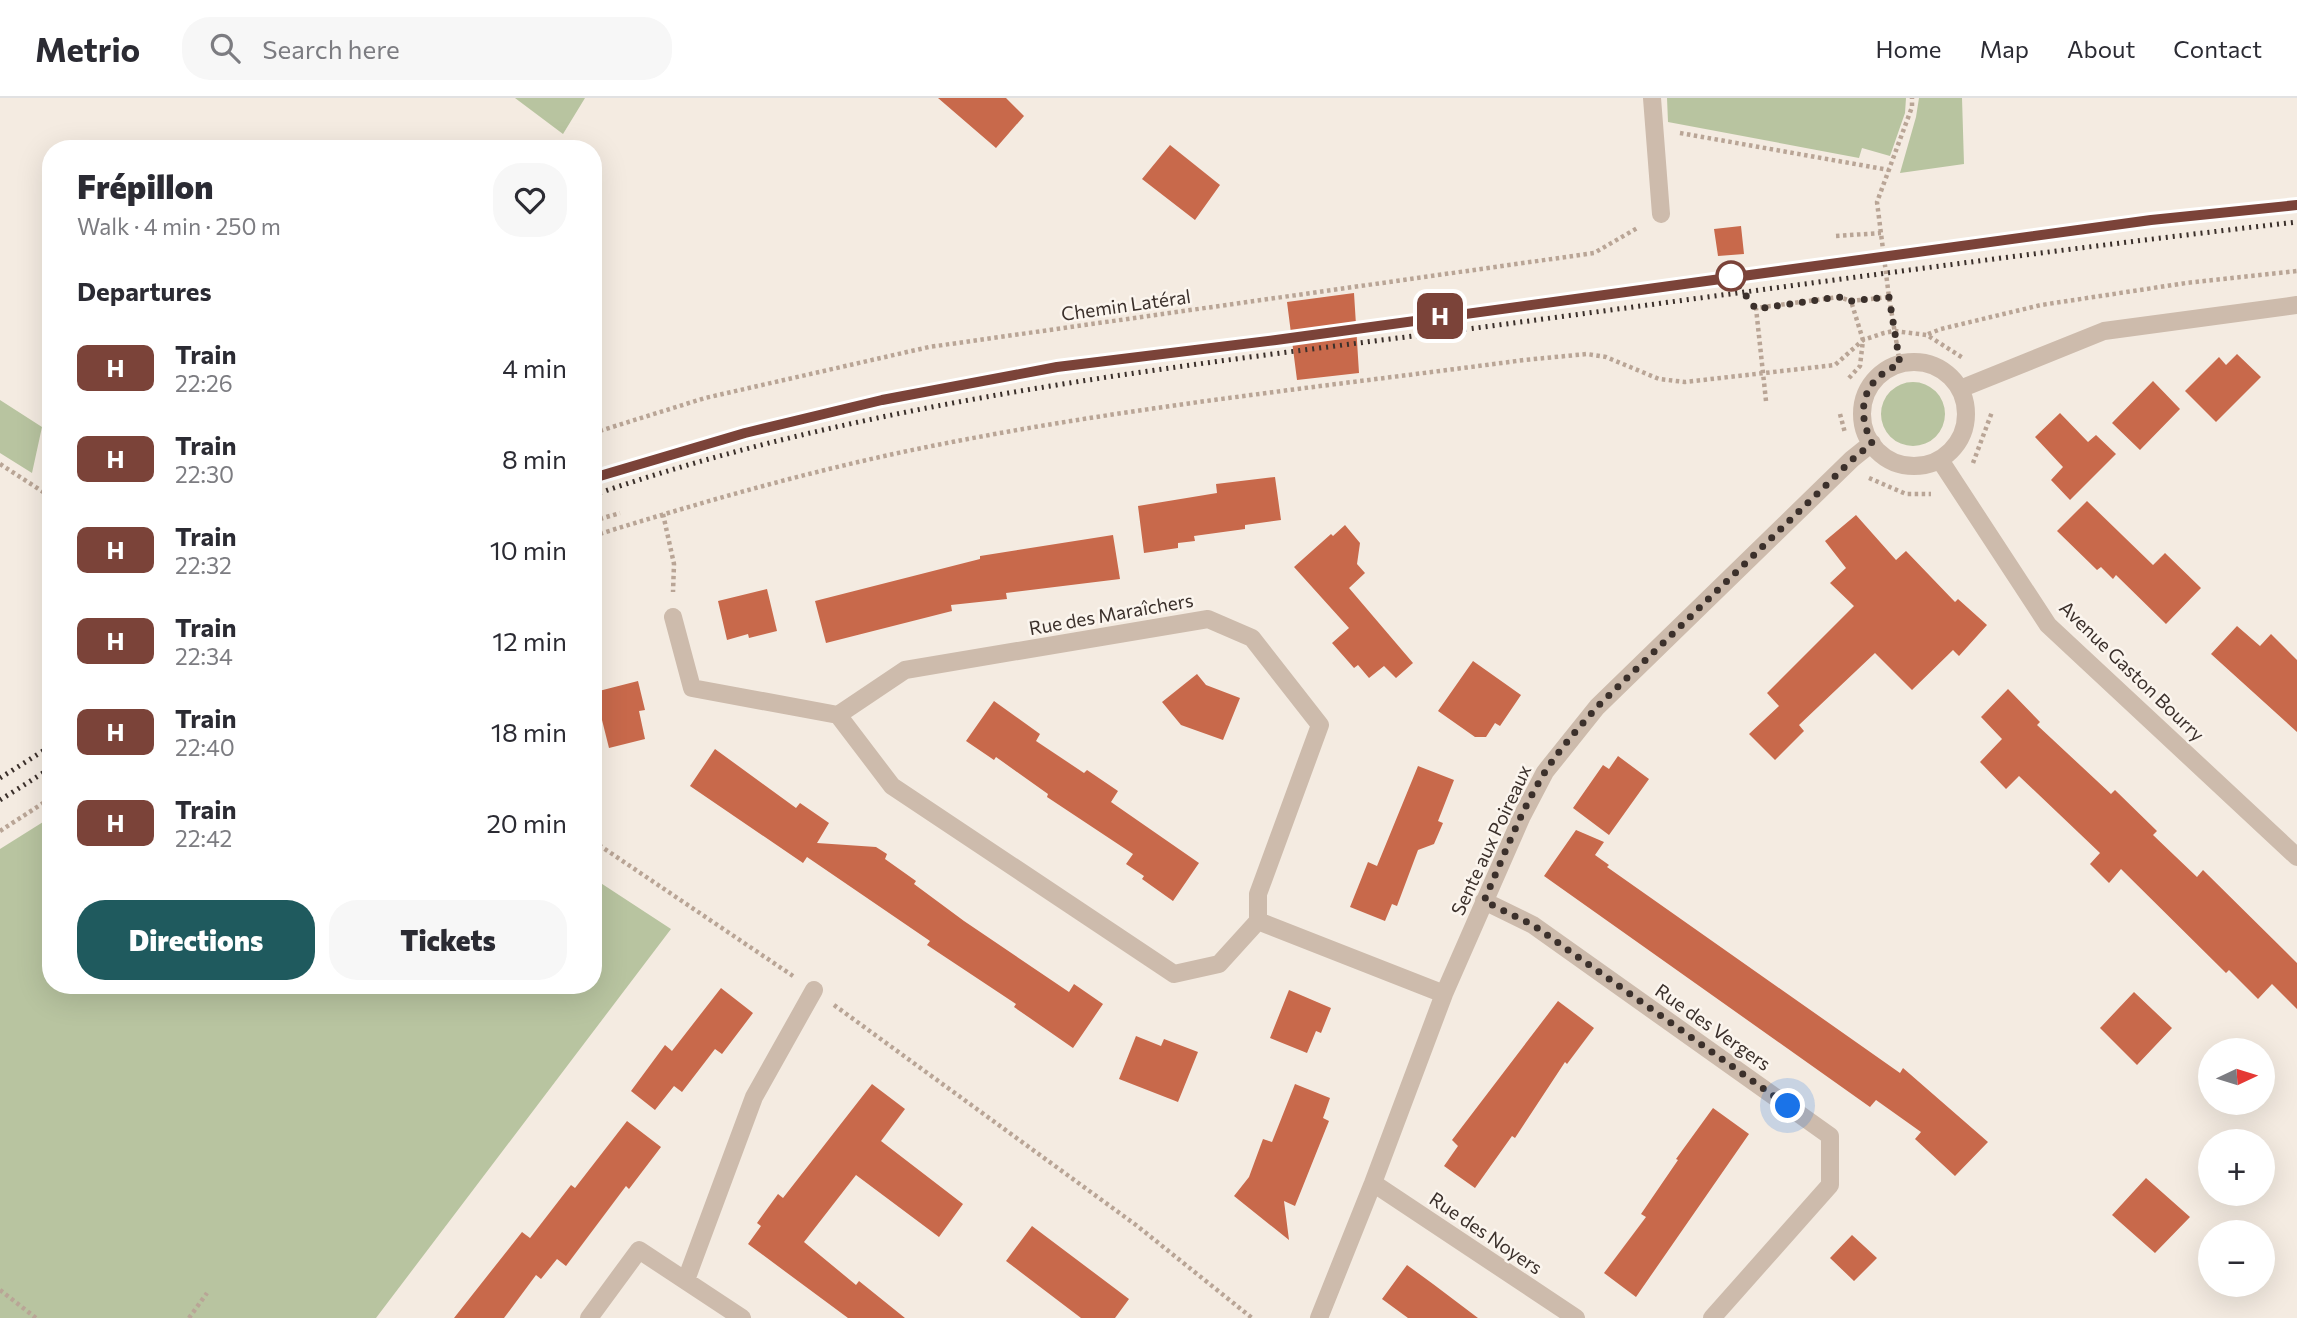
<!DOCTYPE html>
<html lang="en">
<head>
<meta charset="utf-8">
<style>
	body { margin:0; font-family:Commissioner,sans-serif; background:#f7f7f7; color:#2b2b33; height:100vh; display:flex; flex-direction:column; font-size:26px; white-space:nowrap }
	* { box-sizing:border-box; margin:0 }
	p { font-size:23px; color:#7c7c81 }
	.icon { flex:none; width:38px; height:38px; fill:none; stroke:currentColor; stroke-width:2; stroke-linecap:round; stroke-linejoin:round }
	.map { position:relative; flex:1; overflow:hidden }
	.sheet { position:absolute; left:42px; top:42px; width:560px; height:854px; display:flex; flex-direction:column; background:#fff; border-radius:28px; box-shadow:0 7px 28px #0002 }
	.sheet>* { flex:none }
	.badge { padding:0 14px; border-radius:10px; font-size:24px; line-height:46px }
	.needle { width:46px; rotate:86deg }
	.buttons { position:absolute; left:2198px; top:940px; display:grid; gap:14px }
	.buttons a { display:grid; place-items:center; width:77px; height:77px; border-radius:50%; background:#fff; box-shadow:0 7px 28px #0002; font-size:35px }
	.you { position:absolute; width:35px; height:35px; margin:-18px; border:5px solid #fff; border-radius:50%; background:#1a73e8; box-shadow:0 0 0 10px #1a73e833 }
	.map>.badge { position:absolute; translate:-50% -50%; box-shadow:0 0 0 4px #fff }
	h2 { padding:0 35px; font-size:26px; line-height:63px }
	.round { display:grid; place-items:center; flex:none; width:74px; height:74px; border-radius:28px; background:#f7f7f7 }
	.head { display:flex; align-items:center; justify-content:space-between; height:119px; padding:0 35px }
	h1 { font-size:33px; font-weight:800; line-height:52px }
	.cta { display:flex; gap:14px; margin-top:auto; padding:14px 35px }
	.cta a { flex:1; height:80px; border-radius:28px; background:#1f5a5e; color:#fff; font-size:28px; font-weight:800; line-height:80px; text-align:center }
	.cta a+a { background:#f7f7f7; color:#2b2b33 }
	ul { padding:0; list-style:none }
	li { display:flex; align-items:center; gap:21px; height:91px; padding:0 35px }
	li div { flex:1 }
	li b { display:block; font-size:26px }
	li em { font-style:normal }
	li .badge { min-width:77px; font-weight:700; text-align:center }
	header { display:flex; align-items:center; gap:42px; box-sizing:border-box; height:98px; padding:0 35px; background:#fff; border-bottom:2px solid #e1e1e2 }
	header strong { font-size:33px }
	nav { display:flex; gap:38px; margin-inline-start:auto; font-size:24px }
	.search { width:490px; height:63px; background:#f7f7f7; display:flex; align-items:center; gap:18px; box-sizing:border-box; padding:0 24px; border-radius:28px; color:#7c7c81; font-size:26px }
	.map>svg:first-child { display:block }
	.green { fill:#b8c4a0 }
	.building { fill:#c8694b }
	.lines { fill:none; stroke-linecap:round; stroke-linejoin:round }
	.path { stroke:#b9a596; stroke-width:4.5; stroke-dasharray:3.5 3.5; stroke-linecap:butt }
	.street { stroke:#cdbbac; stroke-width:18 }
	.rail { stroke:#3b302b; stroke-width:5; stroke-dasharray:2 5; stroke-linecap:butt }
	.line-casing { stroke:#fff; stroke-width:16 }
	.line { stroke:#7b4339; stroke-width:10 }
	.walk { stroke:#3b302b; stroke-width:7; stroke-dasharray:0 12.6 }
	.stop-dot { fill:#fff; stroke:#7b4339; stroke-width:3.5 }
	.labels { text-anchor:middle; stroke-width:5; stroke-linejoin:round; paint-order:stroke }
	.street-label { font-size:19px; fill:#3b302b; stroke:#fbf5ee }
</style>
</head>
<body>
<header>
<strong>Metrio</strong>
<div class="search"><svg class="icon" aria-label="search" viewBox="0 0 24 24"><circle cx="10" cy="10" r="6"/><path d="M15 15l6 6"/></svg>Search here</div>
<nav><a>Home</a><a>Map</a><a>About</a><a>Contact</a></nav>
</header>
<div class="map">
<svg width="2297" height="1220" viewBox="0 0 2297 1220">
	<rect width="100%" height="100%" fill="#f4ebe1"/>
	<path class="green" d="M 515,0 L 585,0 L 563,36 Z
		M 1667,0 L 1906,0 L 1905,15 L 1890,58 L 1862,50 L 1859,60 L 1668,24 Z
		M 1919,0 L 1962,0 L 1964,66 L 1900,75 L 1916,19 Z
		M1881 316a32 32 0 1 1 64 0a32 32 0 1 1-64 0Z
		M 0,302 L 42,329 L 32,375 L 0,355 Z
		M 51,719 L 51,887 L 593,887 L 593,780 L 671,831 L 376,1220 L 0,1220 L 0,751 Z"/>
	<path class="building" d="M 938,0 L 1006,0 L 1024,18 L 996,50 Z
		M 1170,47 L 1220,87 L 1195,122 L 1142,81 Z
		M 1741,128 L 1744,156 L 1718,158 L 1714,131 Z
		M 1354,195 L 1359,275 L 1297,282 L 1287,204 Z
		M 2237,256 L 2261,279 L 2216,324 L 2185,293 L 2219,259 L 2226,267 Z
		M 2153,283 L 2180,311 L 2140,352 L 2112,325 Z
		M 2060,315 L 2088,344 L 2096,337 L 2116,356 L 2070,402 L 2051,382 L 2063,369 L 2035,339 Z
		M 1275,379 L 1281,422 L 1245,427 L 1245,431 L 1194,438 L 1195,443 L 1178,445 L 1178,450 L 1144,455 L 1138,408 L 1217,395 L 1216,386 Z
		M 2087,403 L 2153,467 L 2165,455 L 2201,490 L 2166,526 L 2116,477 L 2113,481 L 2101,469 L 2097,472 L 2057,433 Z
		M 1856,417 L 1896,462 L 1906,453 L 1955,504 L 1958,501 L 1987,527 L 1959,558 L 1953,552 L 1912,592 L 1875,555 L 1799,627 L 1804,633 L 1775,662 L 1749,636 L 1779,608 L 1767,595 L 1854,508 L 1830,485 L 1846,470 L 1825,443 Z
		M 1345,427 L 1360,445 L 1357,466 L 1365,475 L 1349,490 L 1413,565 L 1396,580 L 1384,568 L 1369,580 L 1358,567 L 1354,570 L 1332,545 L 1349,530 L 1294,469 L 1331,436 L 1333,438 Z
		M 1113,437 L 1120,481 L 1006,495 L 1007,501 L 951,507 L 952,513 L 826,545 L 815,503 L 980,461 L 980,458 Z
		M 767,491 L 777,533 L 749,540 L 748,536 L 727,542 L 718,503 Z
		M 2237,528 L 2260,548 L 2271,536 L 2297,562 L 2297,634 L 2211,556 Z
		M 1473,563 L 1521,597 L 1500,628 L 1495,625 L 1486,639 L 1475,639 L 1438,613 Z
		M 1197,576 L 1206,587 L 1240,600 L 1223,642 L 1181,627 L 1162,604 Z
		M 638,583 L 645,612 L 639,613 L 645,641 L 609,650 L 595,594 Z
		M 2008,591 L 2040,624 L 2037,627 L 2111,696 L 2115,692 L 2157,733 L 2153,737 L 2197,779 L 2203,772 L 2297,865 L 2297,911 L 2272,886 L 2258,901 L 2229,872 L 2226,875 L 2121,771 L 2109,785 L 2090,766 L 2100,755 L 2019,678 L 2006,691 L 1980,664 L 2002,641 L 1981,619 Z
		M 994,603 L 1040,636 L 1036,643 L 1084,675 L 1087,672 L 1118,693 L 1111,704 L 1199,765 L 1173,803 L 1142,781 L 1144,778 L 1126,766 L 1133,756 L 1047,699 L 1048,696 L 996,659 L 994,662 L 966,643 Z
		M 715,651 L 796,710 L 800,705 L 829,725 L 817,745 L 876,749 L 887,756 L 885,761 L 916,783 L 914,786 L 964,823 L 1069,894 L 1074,886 L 1103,906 L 1073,950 L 1014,909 L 1016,906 L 927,847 L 930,843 L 807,759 L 803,765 L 690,688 Z
		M 1618,658 L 1649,681 L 1609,737 L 1573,710 L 1603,667 L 1609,671 Z
		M 1418,668 L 1454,682 L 1438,723 L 1443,725 L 1434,746 L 1418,752 L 1397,808 L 1392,806 L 1385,823 L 1350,809 L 1368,764 L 1377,768 Z
		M 1576,732 L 1604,744 L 1595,757 L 1609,767 L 1607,769 L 1900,975 L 1903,970 L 1988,1044 L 1955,1078 L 1915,1041 L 1921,1034 L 1876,1002 L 1870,1009 L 1544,778 Z
		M 721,890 L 753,915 L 722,956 L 715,951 L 682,994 L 674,988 L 655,1012 L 631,993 L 665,947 L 672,953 Z
		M 1289,892 L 1331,910 L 1321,935 L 1316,933 L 1307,955 L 1270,940 Z
		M 2134,894 L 2172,930 L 2137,967 L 2100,930 Z
		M 1558,903 L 1594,930 L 1567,966 L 1565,964 L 1515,1040 L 1512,1038 L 1475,1090 L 1444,1068 L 1458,1048 L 1452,1042 Z
		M 1136,938 L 1161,948 L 1164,941 L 1198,954 L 1178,1004 L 1119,981 Z
		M 872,986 L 905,1011 L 881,1043 L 963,1106 L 939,1139 L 856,1077 L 804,1144 L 856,1187 L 859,1183 L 905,1220 L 848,1220 L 748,1146 L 761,1128 L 757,1125 L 778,1096 L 783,1100 Z
		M 1295,986 L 1330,1000 L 1323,1020 L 1329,1023 L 1295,1108 L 1284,1103 L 1289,1142 L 1234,1098 L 1249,1079 L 1263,1041 L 1272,1044 Z
		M 1713,1010 L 1749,1036 L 1636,1199 L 1604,1175 L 1646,1119 L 1641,1116 L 1678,1062 L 1676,1061 Z
		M 627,1023 L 661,1049 L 629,1091 L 626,1088 L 566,1168 L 557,1161 L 541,1181 L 536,1177 L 504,1220 L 454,1220 L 522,1134 L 530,1140 L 571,1087 L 575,1090 Z
		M 2146,1080 L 2190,1119 L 2155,1155 L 2112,1117 Z
		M 1032,1128 L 1129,1201 L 1115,1220 L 1081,1220 L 1006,1163 Z
		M 1852,1137 L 1877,1160 L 1854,1183 L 1830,1160 Z
		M 1407,1167 L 1433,1186 L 1478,1220 L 1408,1220 L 1382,1201 Z"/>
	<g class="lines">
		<path class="path" d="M 1680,35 L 1889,72
			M 1836,138 L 1881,135
			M 1928,236 L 1941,231 L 2041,207 L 2186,185 L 2297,173
			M 1900,266 L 1889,199 L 1877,104 L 1912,9 L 1912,0
			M 1849,280 L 1860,268 L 1863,242 L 1851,203
			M 1766,303 L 1756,210 L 1831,200 L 1839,199 L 1851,203 L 1889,199
			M 1840,316 L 1845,335
			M 593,335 L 705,300 L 929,249 L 1594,155 L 1639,129
			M 1973,365 L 1992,314
			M 0,366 L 51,399
			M 1869,380 L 1906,396 L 1931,396
			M 663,416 L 674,466 L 673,494
			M 593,423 L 620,415
			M 593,438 C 708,402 824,369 942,346 C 1134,308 1330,288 1524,262 L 1587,256 L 1606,259 L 1659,281 L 1685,284 L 1835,267 L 1863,242 L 1884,235 L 1894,233 L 1927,237 L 1963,260
			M 0,733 L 51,700
			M 593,743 L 793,878
			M 834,907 L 1136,1127 L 1252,1220
			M 0,1192 L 36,1220
			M 189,1220 L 207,1195"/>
		<path class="street" d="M 1652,0 L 1661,116
			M1862 316a52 52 0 1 1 104 0a52 52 0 1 1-104 0Z
			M 1960,291 L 2104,233 L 2297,207
			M 1940,362 L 2048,527 L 2297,759
			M 673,519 L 692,590 L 838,617
			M 1208,521 L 1252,540 L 1320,627 L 1258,796 L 1258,823 L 1219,866 L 1174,876 L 892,688 L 838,617 L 905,572 Z
			M 1484,803 L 1533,827 L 1830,1038 L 1830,1087 L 1712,1220
			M 1258,823 L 1444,896
			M 1373,1085 L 1576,1220
			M 686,1182 L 754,999 L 814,892
			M 589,1220 L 639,1152 L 742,1220
			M 1319,1220 L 1373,1085 L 1444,896 L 1522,718 L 1545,674 L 1597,609 L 1852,361 L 1872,345"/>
		<path class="rail" d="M 593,380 L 745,335 L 882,302 L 1057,269 L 1276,241 L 2151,122 L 2297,107
			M 593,397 C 870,302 1165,270 1453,233 C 1734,196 2015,156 2297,124
			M 0,680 L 51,648
			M 0,702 L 51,670"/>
	</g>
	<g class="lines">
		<g class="line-casing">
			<path id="line" d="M 593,380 L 745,335 L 882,302 L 1057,269 L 1276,242 L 2151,122 L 2297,107"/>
		</g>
		<use href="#line" class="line"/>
		<path class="walk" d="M 1731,178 L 1756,211 L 1831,200 L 1839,199 L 1851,203 L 1889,199 L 1900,266 C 1863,281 1855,311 1872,345 L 1853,361 L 1597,609 C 1579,630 1560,650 1545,674 C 1520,714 1503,760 1484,803 L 1533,827 L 1788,1008"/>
	</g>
	<circle class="stop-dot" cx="1731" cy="178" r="14"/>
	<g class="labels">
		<g class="street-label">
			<text transform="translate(1126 207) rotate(-8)" y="7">Chemin Latéral</text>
			<text transform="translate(1111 516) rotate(-10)" y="7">Rue des Maraîchers</text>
			<text transform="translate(2132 573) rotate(44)" y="7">Avenue Gaston Bourry</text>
			<text transform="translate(1491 742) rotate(-65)" y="7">Sente aux Poireaux</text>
			<text transform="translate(1713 929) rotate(35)" y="7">Rue des Vergers</text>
			<text transform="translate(1486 1135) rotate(34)" y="7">Rue des Noyers</text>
		</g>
	</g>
</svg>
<div class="buttons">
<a><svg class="needle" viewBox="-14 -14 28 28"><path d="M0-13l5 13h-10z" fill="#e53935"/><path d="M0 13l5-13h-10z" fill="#7c7c81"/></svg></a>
<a>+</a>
<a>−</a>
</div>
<div class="you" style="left:1788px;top:1008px"></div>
<b class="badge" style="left:1440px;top:218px;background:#7b4339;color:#fff">H</b>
<section class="sheet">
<div class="head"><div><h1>Frépillon</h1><p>Walk · 4 min · 250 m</p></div><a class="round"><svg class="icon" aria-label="heart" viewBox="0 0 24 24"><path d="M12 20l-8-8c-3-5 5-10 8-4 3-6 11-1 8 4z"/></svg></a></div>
<h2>Departures</h2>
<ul>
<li><span class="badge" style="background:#7b4339;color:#fff">H</span><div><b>Train</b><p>22:26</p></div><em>4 min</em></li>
<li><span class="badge" style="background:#7b4339;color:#fff">H</span><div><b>Train</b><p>22:30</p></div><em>8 min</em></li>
<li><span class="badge" style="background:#7b4339;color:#fff">H</span><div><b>Train</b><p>22:32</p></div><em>10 min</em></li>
<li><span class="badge" style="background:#7b4339;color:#fff">H</span><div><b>Train</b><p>22:34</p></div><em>12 min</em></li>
<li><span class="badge" style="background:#7b4339;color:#fff">H</span><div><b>Train</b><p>22:40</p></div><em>18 min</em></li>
<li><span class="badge" style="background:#7b4339;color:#fff">H</span><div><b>Train</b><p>22:42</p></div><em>20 min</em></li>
</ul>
<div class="cta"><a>Directions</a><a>Tickets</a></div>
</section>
</div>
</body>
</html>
